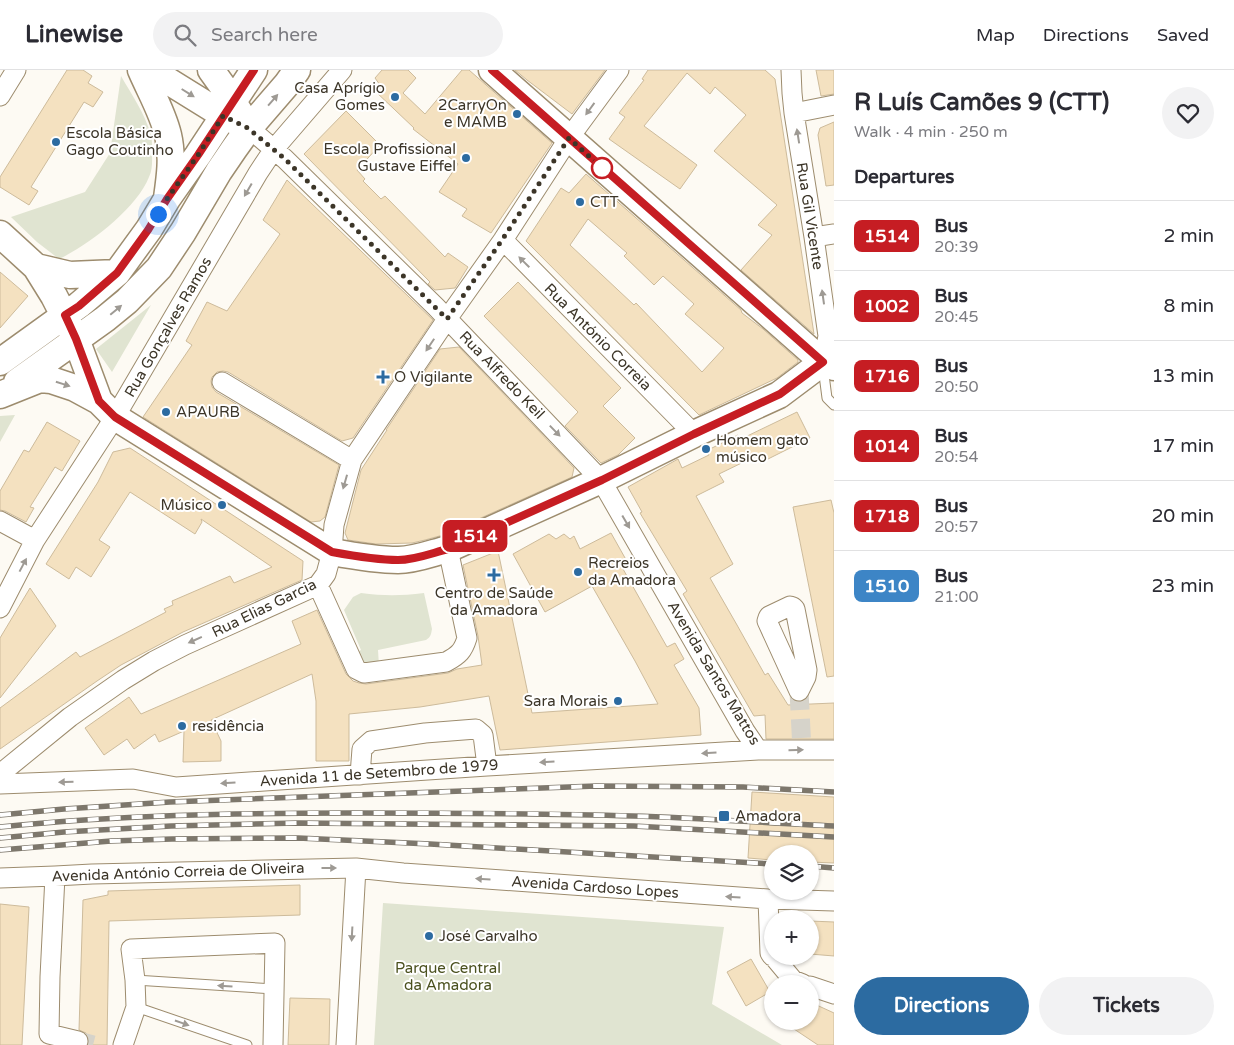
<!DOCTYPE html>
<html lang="en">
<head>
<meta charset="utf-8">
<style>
	body { margin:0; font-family:"Varela Round",sans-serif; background:#f2f2f3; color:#2b2b33; height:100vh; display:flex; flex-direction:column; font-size:19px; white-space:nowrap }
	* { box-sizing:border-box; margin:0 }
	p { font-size:16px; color:#7c7c81 }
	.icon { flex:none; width:28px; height:28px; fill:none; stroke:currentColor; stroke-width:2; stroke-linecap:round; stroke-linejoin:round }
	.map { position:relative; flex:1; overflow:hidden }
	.sheet { display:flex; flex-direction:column; background:#fff; width:400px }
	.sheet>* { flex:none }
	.badge { padding:0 10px; border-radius:8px; font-size:18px; line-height:32px }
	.buttons { position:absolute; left:764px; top:775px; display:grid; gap:10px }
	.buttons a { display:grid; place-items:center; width:55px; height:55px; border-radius:50%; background:#fff; box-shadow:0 1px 4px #0004; font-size:25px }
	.you { position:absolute; width:25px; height:25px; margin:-12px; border:4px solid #fff; border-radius:50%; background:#1a73e8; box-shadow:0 0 0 8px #1a73e833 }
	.map>.badge { position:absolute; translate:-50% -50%; box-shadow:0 0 0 2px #fff }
	h2 { padding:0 20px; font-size:19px; line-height:45px }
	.round { display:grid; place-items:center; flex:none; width:52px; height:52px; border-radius:26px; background:#f2f2f3 }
	.overview { display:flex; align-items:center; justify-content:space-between; height:85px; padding:0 20px }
	h1 { font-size:24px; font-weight:700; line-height:38px }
	.action { display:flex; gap:10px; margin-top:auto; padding:10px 20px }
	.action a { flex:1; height:58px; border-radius:30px; background:#2c6ba1; color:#fff; font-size:20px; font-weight:700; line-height:58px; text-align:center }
	.action a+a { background:#f2f2f3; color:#2b2b33 }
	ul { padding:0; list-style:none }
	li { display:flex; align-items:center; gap:15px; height:70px; padding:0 20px; border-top:1px solid #e1e1e2 }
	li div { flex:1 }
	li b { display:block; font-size:19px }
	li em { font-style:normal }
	li .badge { min-width:55px; font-weight:700; text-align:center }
	header { display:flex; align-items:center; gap:30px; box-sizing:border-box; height:70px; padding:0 25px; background:#fff; border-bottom:1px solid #e1e1e2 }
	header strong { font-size:24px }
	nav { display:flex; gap:28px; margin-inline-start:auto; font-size:18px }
	.search { width:350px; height:45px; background:#f2f2f3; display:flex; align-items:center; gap:12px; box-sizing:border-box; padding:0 18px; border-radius:28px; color:#7c7c81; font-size:19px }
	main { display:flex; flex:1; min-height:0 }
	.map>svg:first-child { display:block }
	.green { fill:#e0e4d1 }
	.building { fill:#f4e1c0; stroke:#cdbb9b; fill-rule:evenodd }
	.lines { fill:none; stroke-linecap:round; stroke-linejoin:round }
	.street-tunnel { stroke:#d6d3ca; stroke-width:19; stroke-dasharray:19 9; stroke-linecap:butt }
	.lane-casing { stroke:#9d8c6e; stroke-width:11 }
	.street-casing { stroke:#9d8c6e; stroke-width:21 }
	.secondary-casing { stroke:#9d8c6e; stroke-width:29 }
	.lane { stroke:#fff; stroke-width:9 }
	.street { stroke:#fff; stroke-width:19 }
	.secondary { stroke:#fff; stroke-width:26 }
	.rail-casing { stroke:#7d776c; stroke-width:5.5 }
	.rail { stroke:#fff; stroke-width:4; stroke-dasharray:11; stroke-linecap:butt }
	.oneway { fill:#9e9a94 }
	.line-casing { stroke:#fff; stroke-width:11 }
	.line { stroke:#c61d23; stroke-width:8 }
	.walk { stroke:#3c3528; stroke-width:5; stroke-dasharray:0 9 }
	.poi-dot { fill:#2c6ba1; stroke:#fff; stroke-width:2 }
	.stop-dot { fill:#fff; stroke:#c61d23; stroke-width:2.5 }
	.labels { text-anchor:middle; stroke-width:4; stroke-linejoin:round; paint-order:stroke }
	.poi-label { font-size:15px; fill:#3c3528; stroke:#fff; text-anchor:start }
	.street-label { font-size:15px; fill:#3c3528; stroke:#fff }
	.park-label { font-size:15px; fill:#4b511f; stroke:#fff }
</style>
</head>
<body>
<header>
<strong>Linewise</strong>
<div class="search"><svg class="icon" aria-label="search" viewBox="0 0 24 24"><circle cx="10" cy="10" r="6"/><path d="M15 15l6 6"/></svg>Search here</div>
<nav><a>Map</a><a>Directions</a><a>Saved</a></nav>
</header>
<main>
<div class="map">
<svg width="834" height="975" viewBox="0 0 834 975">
	<rect width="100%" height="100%" fill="#fdfaf3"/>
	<path class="green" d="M 121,6 C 132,25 145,44 151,65 C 152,69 152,75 152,80 C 152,89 153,99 149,107 C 137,138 89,175 59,189 L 37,172 L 11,147 L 85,122 L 110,83 Z
		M 151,235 L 112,302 L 96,279 Z
		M 15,345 L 0,372 L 0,346 Z
		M 361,523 C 384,526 400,526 424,523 L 432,559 C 431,564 431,567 426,570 L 378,580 L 379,596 L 363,598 L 356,583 L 361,580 L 344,540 L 353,527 Z
		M 383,833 L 724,857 L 712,934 L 782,975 L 374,975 Z"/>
	<path class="building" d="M 67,0 L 83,0 L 92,6 L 88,13 L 103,22 L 93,37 L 84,32 L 31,117 L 38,121 L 29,135 L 0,117 L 0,107 Z
		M 382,0 L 408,0 L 416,8 L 403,23 L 425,44 L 462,0 L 469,0 L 552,73 L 491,163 L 462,146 L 467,139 L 439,122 L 458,94 L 413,59 L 414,58 L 375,21 L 380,15 L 375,8 Z
		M 515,0 L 605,0 L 572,44 L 527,10 Z
		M 648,0 L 765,0 L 775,9 L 814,264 L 741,200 L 772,165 L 758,155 L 777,135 L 714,81 L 746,45 L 715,17 L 710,24 L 687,3 L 644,56 L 697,95 L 680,119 L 609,69 L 625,47 L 619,43 L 644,10 L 642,9 Z
		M 816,0 L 834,0 L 834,24 L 821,26 Z
		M 346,41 L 380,75 L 357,100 L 365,109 L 363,111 L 381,129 L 385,126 L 445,187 L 448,183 L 468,197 L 455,218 L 435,220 L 428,214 L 430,212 L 304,84 Z
		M 834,52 L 834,115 L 826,116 L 818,65 L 820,58 Z
		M 586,104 L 741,240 L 742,243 L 763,259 L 798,290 L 798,292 L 777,308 L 699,345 L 526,171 L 561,118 L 569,123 ZM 588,149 L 627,183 L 624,186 L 654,215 L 663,206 L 694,234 L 685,244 L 724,278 L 702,302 L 636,233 L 634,235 L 570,175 Z
		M 287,110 L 433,250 L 353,368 L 342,371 L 228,302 L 223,301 L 217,302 L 212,307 L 211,311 L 212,317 L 216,322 L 339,395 L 325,447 L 320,451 L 311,452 L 143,347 L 192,275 L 186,271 L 207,232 L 227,241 L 280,164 L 263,150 Z
		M 0,202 L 28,226 L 0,258 Z
		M 518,212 L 621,318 L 603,336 L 635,368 L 618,385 L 601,393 L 565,356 L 578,342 L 484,246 Z
		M 459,277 L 574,398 L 572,407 L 443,465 L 425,470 L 412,473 L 376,474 L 348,470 L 345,463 L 361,400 L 387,360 L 386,360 L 440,279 Z
		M 797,342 L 810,368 L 760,393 L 756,386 L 719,404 L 724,412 L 696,426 L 733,494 L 710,508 L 737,555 L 765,605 L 768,603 L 788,635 L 834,633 L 834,669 L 766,669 L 765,645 L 754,646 L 683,524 L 687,521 L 640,443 L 642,442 L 628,417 L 678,389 L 682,398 L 709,385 L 706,381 L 738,365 L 741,369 Z
		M 47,352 L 80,371 L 62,401 L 55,397 L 30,437 L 34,438 L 26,452 L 5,441 L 0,440 L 0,421 L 24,380 L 29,382 Z
		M 130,378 L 303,491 L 302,510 L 183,562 L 121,595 L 97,611 L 0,679 L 0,638 L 76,582 L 80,587 L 166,542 L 164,539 L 173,535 L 172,531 L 230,506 L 234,513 L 272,497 L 201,449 L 202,452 L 195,464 L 130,422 L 99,470 L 110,477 L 91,507 L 76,497 L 69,509 L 46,494 L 98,412 L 113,382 Z
		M 831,430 L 834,443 L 834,606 L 827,607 L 793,437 Z
		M 611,463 L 629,495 L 623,499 L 667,577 L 675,573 L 684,589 L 674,595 L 699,638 L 701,665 L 500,680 L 489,626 L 420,637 L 349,644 L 349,691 L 316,691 L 316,631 L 312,604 L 211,650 L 221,671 L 221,691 L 183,692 L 184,661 L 159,672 L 155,664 L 134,679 L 127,669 L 104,685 L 85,658 L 129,627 L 141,644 L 301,574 L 292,551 L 317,540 L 346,604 L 353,611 L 359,613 L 366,614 L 448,603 L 457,599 L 482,595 L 478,566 L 463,495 L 498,481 L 532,643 L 658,634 L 635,591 L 592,516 L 545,542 L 513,484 L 549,464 L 556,469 L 564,464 L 570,469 L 574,466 L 580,479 Z
		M 30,518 L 56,556 L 0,628 L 0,568 Z
		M 752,722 L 834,727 L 834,793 L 810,792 L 810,784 L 772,784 L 772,790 L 748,788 Z
		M 300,815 L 300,845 L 109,851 L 107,975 L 88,975 L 89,968 L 86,963 L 79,960 L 83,830 L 108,825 L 108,821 Z
		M 0,834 L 29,837 L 22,975 L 0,975 Z
		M 810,851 L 834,852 L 834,886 L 810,884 Z
		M 751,889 L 770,922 L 746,936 L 727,902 Z
		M 290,928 L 330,929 L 329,975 L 288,975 Z
		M 810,932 L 834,943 L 834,975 L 818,975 L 782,951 L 810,951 Z"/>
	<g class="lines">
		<path class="street-tunnel" d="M 799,621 L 802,680
			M 78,971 L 93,975"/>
		<g class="lane-casing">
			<path id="lane" d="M 823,297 L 827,328 L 834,335
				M 135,910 L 274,919
				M 136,937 L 247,975"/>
		</g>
		<g class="street-casing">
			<path id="street" d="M 791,0 L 792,23 L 794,43 L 814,167 L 828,266 L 823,292
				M 0,26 L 16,0
				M 794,43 L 834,35
				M 249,58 L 285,89 L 436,237 L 601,410 L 745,661 L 758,680 L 834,680
				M 814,167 L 834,164
				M 503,170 L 694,364
				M 222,312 L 352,390
				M 0,451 L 35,470
				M 318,515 L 356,599 L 364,603 L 446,592 C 459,585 463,581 467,568 L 448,479
				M 790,536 L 793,537 L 795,539 L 807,600 L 806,607 L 799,621 L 767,551 L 768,548 L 769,546 Z
				M 0,538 L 35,470 L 115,347 L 258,103 L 274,79 L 342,0
				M 0,704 L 70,647 L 123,610 L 154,591 L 185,575 L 318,515 L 326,504 L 332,482 L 334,455 L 352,390 L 447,249 L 503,170 L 569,68 L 619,0
				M 360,705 L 362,679 L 371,671 L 425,663 L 476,659 L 483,665 L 487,696
				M 0,714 L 133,709 L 176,717 L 487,696 L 758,680
				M 55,806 L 50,907 L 49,964 L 78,971
				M 0,808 L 55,806 L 92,804 L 356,798 L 403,803 L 768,829 L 834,831
				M 768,829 L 770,883 L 772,886
				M 773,886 L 793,910 L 803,914
				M 810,916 L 834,924
				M 123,975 L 136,937 L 135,910 L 131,879 L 275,873 L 273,975
				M 346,975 L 356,798"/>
		</g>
		<g class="secondary-casing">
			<path id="secondary" d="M 141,0 C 150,21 163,43 168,65 C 173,86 170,107 167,128
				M 153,0 L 160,6 L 223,45 L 239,53
				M 211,0 L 229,25 L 241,45
				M 492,0 L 823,292 L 834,297
				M 0,164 L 36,197 L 54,226 L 76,269 L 99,331
				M 36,197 L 70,205 L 117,203
				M 0,292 L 79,235 L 117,203 L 149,159 L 167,129 L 198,85 L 254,0
				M 17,312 L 105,249 L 127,231 L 159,198 L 183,162 L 219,101 L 234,79 L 249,58 L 287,14 L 297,0
				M 0,325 L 40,309 L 51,310 L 75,318 L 99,331 L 115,347 L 332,482 C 354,486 376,490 398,490 C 415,490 432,483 448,479 L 601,410 L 694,364 L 779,325 L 823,292"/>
		</g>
		<use href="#lane" class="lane"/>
		<use href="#street" class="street"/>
		<use href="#secondary" class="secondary"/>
		<g class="rail-casing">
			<path id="rail" d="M 0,745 L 64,739 L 170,732 L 596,716 L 743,717 L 834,722
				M 0,757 C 117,745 234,743 352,743 C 446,743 539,743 633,746 C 700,748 767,753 834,756
				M 0,768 L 64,762 L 171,756 L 298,753 L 634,756 L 834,767
				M 0,780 L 111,771 L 172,769 L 298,768 L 430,774 L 772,794
				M 810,796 L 834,798"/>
		</g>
		<use href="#rail" class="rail"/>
	</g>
	<defs><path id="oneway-solid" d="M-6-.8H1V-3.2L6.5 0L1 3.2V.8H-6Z" transform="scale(1.25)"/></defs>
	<g class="oneway">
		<use href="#oneway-solid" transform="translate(188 23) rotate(32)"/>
		<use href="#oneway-solid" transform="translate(273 30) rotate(-49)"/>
		<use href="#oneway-solid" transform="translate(590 39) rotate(126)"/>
		<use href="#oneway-solid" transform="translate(798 66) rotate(-99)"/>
		<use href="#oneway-solid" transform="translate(248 120) rotate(120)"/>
		<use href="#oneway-solid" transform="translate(524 192) rotate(-135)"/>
		<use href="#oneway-solid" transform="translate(823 227) rotate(-98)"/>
		<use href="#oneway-solid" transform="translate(116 240) rotate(-40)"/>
		<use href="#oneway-solid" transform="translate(430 275) rotate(124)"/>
		<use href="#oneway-solid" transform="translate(63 314) rotate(18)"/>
		<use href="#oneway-solid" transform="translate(555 361) rotate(46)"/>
		<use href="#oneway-solid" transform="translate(345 412) rotate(106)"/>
		<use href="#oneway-solid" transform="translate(626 452) rotate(60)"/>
		<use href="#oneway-solid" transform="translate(23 495) rotate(-62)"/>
		<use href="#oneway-solid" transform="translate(195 570) rotate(156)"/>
		<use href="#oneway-solid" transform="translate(796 680) rotate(-1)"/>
		<use href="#oneway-solid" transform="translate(709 683) rotate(177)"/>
		<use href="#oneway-solid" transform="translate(547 692) rotate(177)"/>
		<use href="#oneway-solid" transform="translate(66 712) rotate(178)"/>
		<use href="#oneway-solid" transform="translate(228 713) rotate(176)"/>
		<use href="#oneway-solid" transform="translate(329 798)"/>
		<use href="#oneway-solid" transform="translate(483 809) rotate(-176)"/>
		<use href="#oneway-solid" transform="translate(733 827) rotate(-176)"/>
		<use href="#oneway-solid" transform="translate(352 864) rotate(93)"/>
		<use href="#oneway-solid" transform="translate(225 916) rotate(-176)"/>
		<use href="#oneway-solid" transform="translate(182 953) rotate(19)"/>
	</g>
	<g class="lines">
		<g class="line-casing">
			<path id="line" d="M 254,0 L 198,85 L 167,129 L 148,160 L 117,203 L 79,236 L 65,245 L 76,269 L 99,331 L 115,347 L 332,482 C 354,486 376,490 398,490 C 415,490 432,483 448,479 L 602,410 L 694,364 L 780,324 L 823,292 L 492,0"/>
		</g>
		<use href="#line" class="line"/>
		<path class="walk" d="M 158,144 L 167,129 L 198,85 L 223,46 L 248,58 L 285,89 L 447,249 L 502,170 L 569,68 L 602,98"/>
	</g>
	<g class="poi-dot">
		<circle cx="395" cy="27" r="5"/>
		<circle cx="517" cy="44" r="5"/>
		<circle cx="56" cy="72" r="5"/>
		<circle cx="466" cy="88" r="5"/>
		<circle cx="580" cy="132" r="5"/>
		<path d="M380.5 299.5h5v5h5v5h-5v5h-5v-5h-5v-5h5z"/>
		<circle cx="166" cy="342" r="5"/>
		<circle cx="706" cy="379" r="5"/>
		<circle cx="222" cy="435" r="5"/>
		<circle cx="578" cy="502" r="5"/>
		<path d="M491.5 497.5h5v5h5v5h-5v5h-5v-5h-5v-5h5z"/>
		<circle cx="618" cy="631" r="5"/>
		<circle cx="182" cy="656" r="5"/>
		<rect x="718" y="740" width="12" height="12" rx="2.5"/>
		<circle cx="429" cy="866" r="5"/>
	</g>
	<circle class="stop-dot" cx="602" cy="98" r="10"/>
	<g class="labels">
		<g class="poi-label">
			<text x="385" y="23" text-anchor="end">Casa Aprígio<tspan x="385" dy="17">Gomes</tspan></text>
			<text x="507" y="40" text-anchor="end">2CarryOn<tspan x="507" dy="17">e MAMB</tspan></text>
			<text x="66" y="68">Escola Básica<tspan x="66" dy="17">Gago Coutinho</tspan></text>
			<text x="456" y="84" text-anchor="end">Escola Profissional<tspan x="456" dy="17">Gustave Eiffel</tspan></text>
			<text x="590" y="137">CTT</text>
			<text x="394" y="312">O Vigilante</text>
			<text x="176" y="347">APAURB</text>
			<text x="716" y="375">Homem gato<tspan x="716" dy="17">músico</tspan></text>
			<text x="212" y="440" text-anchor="end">Músico</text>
			<text x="588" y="498">Recreios<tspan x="588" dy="17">da Amadora</tspan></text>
			<text x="494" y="528" text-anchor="middle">Centro de Saúde<tspan x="494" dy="17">da Amadora</tspan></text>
			<text x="608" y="636" text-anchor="end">Sara Morais</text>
			<text x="192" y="661">residência</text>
			<text x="735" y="751">Amadora</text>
			<text x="439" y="871">José Carvalho</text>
		</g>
		<g class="street-label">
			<text transform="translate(810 146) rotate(81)" y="5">Rua Gil Vicente</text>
			<text transform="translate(168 257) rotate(-60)" y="5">Rua Gonçalves Ramos</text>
			<text transform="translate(598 267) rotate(45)" y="5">Rua António Correia</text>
			<text transform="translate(502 305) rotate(46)" y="5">Rua Alfredo Keil</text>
			<text transform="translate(264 538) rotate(-26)" y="5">Rua Elias Garcia</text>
			<text transform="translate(714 603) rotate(59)" y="5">Avenida Santos Mattos</text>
			<text transform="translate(379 703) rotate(-4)" y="5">Avenida 11 de Setembro de 1979</text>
			<text transform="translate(178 802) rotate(-2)" y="5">Avenida António Correia de Oliveira</text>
			<text transform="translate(595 817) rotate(4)" y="5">Avenida Cardoso Lopes</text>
		</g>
		<g class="park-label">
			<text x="448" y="903">Parque Central<tspan x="448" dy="17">da Amadora</tspan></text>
		</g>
	</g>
</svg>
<div class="buttons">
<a><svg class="icon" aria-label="layers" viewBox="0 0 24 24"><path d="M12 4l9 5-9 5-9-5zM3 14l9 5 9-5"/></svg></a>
<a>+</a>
<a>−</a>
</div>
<div class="you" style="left:158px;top:144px"></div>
<b class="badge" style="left:475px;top:466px;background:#c61d23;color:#fff">1514</b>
</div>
<section class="sheet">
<div class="overview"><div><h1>R Luís Camões 9 (CTT)</h1><p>Walk · 4 min · 250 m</p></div><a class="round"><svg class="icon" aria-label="heart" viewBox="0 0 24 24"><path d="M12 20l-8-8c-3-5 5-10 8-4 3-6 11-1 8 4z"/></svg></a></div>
<h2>Departures</h2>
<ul>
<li><span class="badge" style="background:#c61d23;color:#fff">1514</span><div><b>Bus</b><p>20:39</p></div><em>2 min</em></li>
<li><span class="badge" style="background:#c61d23;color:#fff">1002</span><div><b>Bus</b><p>20:45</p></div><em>8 min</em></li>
<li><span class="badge" style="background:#c61d23;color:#fff">1716</span><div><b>Bus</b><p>20:50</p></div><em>13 min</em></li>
<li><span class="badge" style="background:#c61d23;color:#fff">1014</span><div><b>Bus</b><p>20:54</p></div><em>17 min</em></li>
<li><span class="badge" style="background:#c61d23;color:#fff">1718</span><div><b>Bus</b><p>20:57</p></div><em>20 min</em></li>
<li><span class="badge" style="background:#3d85c6;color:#fff">1510</span><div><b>Bus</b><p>21:00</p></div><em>23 min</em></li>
</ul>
<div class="action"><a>Directions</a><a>Tickets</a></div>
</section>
</main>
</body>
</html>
